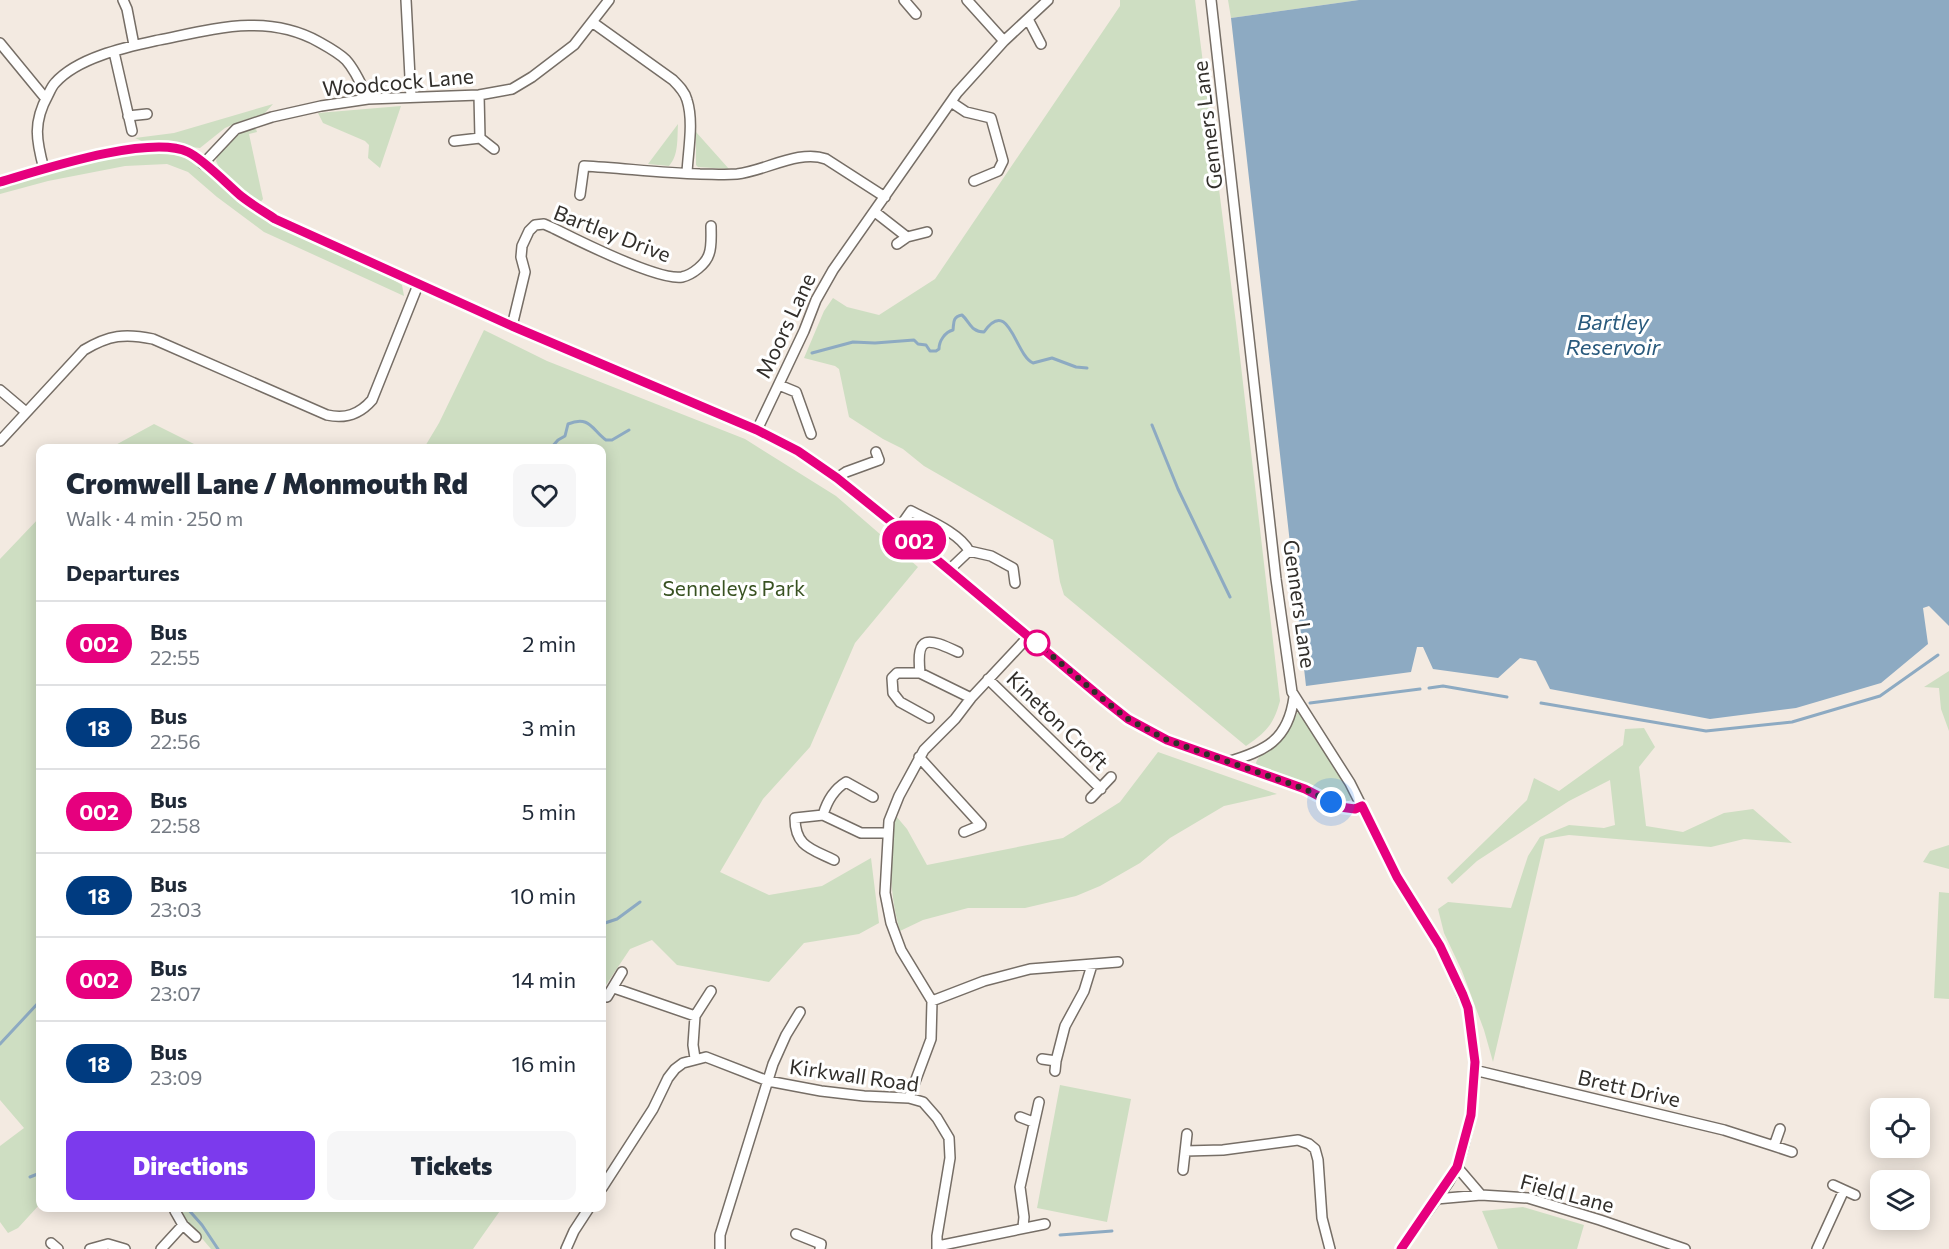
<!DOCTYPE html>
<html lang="en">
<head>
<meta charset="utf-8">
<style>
	body { margin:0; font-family:Commissioner,sans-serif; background:#f6f6f7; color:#1f2937; height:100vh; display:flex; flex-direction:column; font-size:22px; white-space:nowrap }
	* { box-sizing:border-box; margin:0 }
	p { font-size:20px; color:#747a83 }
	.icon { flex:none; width:33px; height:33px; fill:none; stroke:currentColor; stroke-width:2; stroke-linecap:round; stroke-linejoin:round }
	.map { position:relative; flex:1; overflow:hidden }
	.details { position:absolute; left:36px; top:444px; width:570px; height:768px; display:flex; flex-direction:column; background:#fff; border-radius:12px; box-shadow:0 3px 15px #0003 }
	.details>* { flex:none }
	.badge { padding:0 12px; border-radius:20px; font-size:21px; line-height:39px }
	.controls { position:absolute; left:1870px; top:1098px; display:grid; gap:12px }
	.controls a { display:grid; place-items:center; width:60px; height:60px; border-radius:12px; background:#fff; box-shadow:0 3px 15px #0003; font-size:30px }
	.you { position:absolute; width:30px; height:30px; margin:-15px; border:4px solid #fff; border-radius:50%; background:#1a73e8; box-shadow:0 0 0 9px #1a73e833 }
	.map>.badge { position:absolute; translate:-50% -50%; box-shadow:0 0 0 3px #fff }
	h2 { padding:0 30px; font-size:22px; line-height:54px }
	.round { display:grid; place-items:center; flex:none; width:63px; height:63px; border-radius:12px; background:#f6f6f7 }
	.summary { display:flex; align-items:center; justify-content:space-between; height:102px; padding:0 30px }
	h1 { font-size:28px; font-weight:800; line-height:45px }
	.button { display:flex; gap:12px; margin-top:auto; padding:12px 30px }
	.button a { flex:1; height:69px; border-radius:12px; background:#7c3aed; color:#fff; font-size:24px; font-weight:800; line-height:69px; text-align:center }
	.button a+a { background:#f6f6f7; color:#1f2937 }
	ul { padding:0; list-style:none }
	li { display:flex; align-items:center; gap:18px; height:84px; padding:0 30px; border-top:2px solid #e0e1e3 }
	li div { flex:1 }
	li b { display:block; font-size:22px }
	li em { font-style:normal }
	li .badge { min-width:66px; font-weight:700; text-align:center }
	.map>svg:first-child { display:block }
	.green { fill:#cedec2 }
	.water { fill:#8daac2 }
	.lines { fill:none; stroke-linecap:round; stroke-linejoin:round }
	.stream { stroke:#8daac2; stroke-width:3 }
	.minor-casing { stroke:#766e66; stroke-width:12 }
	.minor { stroke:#fff; stroke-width:9 }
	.line-casing { stroke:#fff; stroke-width:14 }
	.line { stroke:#e6007e; stroke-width:9 }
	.walk { stroke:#312e2a; stroke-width:6; stroke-dasharray:0 10.8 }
	.stop-dot { fill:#fff; stroke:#e6007e; stroke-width:3 }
	.labels { text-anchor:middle; stroke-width:6; stroke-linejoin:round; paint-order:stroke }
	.street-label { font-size:21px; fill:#312e2a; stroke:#fff }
	.park-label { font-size:21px; fill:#395222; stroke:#fff }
	.water-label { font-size:22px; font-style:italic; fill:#295a7d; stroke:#fff }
</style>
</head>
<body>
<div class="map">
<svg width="1949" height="1249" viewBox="0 0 1949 1249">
	<rect width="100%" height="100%" fill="#f3eae1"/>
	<path class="green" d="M 1120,0 L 1195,0 L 1236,323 L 1280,701 C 1273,726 1266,732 1246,746 L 1064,595 L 1060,582 L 1053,540 L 924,466 L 903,449 L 883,439 L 849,417 L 839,369 L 835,366 L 804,358 L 824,311 L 833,298 L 847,307 L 879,315 L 935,279 L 1120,6 Z
		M 1228,0 L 1359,0 L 1231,18 Z
		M 273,104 L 264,114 L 241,121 L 225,128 L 200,148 L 144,142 L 135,138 L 174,133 Z
		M 401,106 L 380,168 L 368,158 L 369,145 L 365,141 L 323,123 L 318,113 Z
		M 678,124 C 677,138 679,155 669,166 L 648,164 Z
		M 255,126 L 257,132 L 249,134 L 263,199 L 260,203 L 222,173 L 216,161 L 218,154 L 234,135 Z
		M 696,132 L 729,169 L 698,167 L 696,165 Z
		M 162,153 L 181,156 L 191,160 L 237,199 L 269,222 L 392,279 L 402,285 L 404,296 L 264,232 L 217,197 L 188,172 L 167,164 L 125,166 L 48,181 L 0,194 L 0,185 C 52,169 108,154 162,153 Z
		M 484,330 L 547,361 L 745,439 L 836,496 L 918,567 L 855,643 L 810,747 L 763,799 L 720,872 L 769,895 L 822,886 L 871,858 L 879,923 L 859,934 L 804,943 L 769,982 L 677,965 L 652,940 L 630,949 L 602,991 L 602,448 L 424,448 L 439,423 Z
		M 154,424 L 202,448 L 110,448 Z
		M 40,517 L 40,1204 L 18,1228 L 8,1233 L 0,1222 L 0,1146 L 24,1128 L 0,1100 L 0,559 Z
		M 1949,671 L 1949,731 L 1941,709 L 1939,688 L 1924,687 Z
		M 1299,710 L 1347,787 L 1351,800 L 1345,802 L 1300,782 L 1258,767 L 1256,763 C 1258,755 1267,752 1273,747 C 1285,739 1292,723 1299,710 Z
		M 1644,728 L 1655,747 L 1639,767 L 1646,826 L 1683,832 L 1724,813 L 1753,809 L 1792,843 L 1744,839 L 1711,847 L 1569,835 L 1545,839 L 1493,1062 L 1484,1030 L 1462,971 L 1444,933 L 1438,909 L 1448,902 L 1511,908 L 1528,856 L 1540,837 L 1569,825 L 1604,828 L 1615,825 L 1610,780 L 1569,801 L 1477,861 L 1452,884 L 1447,878 L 1527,800 L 1534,778 L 1559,791 L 1623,745 L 1625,729 Z
		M 1158,752 L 1277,794 L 1224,806 L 1170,838 L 1140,863 L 1100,886 L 1076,896 L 1025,908 L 968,908 L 923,920 L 900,931 C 890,898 887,849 896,816 L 907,829 L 927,865 L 1063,838 L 1120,802 Z
		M 1949,845 L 1949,869 L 1923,862 L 1930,851 Z
		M 1939,892 L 1949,893 L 1949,999 L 1934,998 Z
		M 1060,1085 L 1131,1099 L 1107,1222 L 1037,1208 Z
		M 1523,1207 L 1584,1225 L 1577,1249 L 1498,1249 L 1482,1211 Z
		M 176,1208 L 502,1208 L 473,1249 L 211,1249 Z"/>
	<path class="water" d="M 1359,0 L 1949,0 L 1949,626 L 1929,606 L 1923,608 L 1928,644 L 1881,683 L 1796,708 L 1710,719 L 1550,689 L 1536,661 L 1520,658 L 1498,678 L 1433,669 L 1423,647 L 1417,647 L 1411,672 L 1306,686 L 1231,18 Z"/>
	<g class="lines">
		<path class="stream" d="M 812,353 L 853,342 L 875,343 L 914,340 L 918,344 L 926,345 L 930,351 L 936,351 L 939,349 C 939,341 945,332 953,330 C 954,323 952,317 962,315 C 970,322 971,332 984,332 C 1009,296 1015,355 1033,363 L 1052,358 L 1076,367 L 1087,368
			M 1152,425 L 1178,489 L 1230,597
			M 551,448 L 558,440 L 565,436 L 568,424 C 590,415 592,430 606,440 L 612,440 L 629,430
			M 1429,688 L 1443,686 L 1507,697
			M 1310,703 L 1420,689
			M 1541,703 L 1706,731 L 1792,722 L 1880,696 L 1938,655
			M 602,924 L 617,919 L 640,902
			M 0,1044 L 40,1001
			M 30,1177 L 40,1173
			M 187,1208 L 202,1225 L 218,1249
			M 1060,1235 L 1112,1231"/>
		<g class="minor-casing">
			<path id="minor" d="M 123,0 L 127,9 L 134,45
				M 406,0 L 411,97
				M 904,0 L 916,14
				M 967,0 L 1004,41
				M 1211,0 L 1276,579 L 1292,692 L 1350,783 L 1397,877 L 1440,946 L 1468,1008 L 1475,1062 L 1471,1115 L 1463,1148 L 1457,1167 L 1448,1183 L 1401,1249
				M 1028,19 L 1041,44
				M 592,22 L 673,80 C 679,86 685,92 687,100 C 694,122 688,151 687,173
				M 0,43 L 46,99
				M 114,52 L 132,131
				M 479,95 L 480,138
				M 951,102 L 966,112 L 991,118 L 1003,161 L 998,171 L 974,181
				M 128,116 L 147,114
				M 454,141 L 480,138 L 494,149
				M 203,164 L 236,129 L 272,117 L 321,106 L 368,99 L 479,95 L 512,89 L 532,77 L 574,45 L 609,0
				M 44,169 C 36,140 33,122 48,95 C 50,91 52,86 55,83 C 78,57 127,47 159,40 C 214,29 267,13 319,42 C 328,47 339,53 346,60 C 356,71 362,86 368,99
				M 0,182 C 40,170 150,134 188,152 C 203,159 227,184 241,196 C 251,204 263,211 275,219 L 512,326 L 757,430 L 798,451 L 837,478 L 899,528 L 1104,700 L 1128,719 L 1167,740 L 1305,789 L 1340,807 L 1355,809 L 1362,806
				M 580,195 L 584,166 C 622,168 661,173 700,174 C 712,174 725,175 737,174 C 765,171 799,149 826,159 L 885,197
				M 875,212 L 907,237
				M 897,244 L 907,237 L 927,232
				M 512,326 L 525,272 L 521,257 L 522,246 L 529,231 L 535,225 L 544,224 L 553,228 C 577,240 658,281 682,277 C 692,275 706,264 709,254 C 712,246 711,235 711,226
				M 779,385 L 796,392 L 811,434
				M 0,390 L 26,412
				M 757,430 L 804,331 L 816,300 L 833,270 L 957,93 L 1004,41 L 1048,0
				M 0,441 L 84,350 C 109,335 125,333 153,339 L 327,415 C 345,419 359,415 372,400 L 418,285
				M 837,478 L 846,472 L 879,460 L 876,452
				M 899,528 L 911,511 C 928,520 960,533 969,551 L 949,570
				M 969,551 L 991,556 L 1013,568 L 1015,583
				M 920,673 L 971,698
				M 988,679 L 1101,789
				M 929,718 L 900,702 L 893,693 L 892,678 L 897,673 L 920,673 C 916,634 928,638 958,652
				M 919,757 L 981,825 L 964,832
				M 1227,762 C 1265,751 1288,741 1294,697
				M 1091,798 L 1111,777
				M 823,815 L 861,833 L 887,833
				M 834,860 C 812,849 795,847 795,818 L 823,815 C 827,801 833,790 846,782 L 873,797
				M 614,988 L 695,1016
				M 607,997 L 622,972
				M 932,1001 L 984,981 L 1030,969 L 1118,962
				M 695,1058 L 693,1045 L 695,1016 L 711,991
				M 1042,1059 L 1056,1061
				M 1474,1070 L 1724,1130 L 1774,1146 L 1780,1129
				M 1055,1071 L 1056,1061 L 1065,1026 L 1084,991 L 1092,965
				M 909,1098 L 931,1039 L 932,1001 L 901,950 L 891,923 L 885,893 L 889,821 L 899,796 L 924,750 L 955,719 L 971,698 L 1029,636
				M 1020,1117 L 1033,1122
				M 1774,1146 L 1792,1152
				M 1185,1151 L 1223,1150 L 1298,1140 L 1309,1144 L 1315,1149 L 1318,1160 L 1322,1218 L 1330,1249
				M 1457,1167 L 1481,1195
				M 1183,1170 L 1187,1134
				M 1833,1185 L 1855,1195
				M 602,1188 L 653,1109 L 668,1078 L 675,1069 L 683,1063 L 706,1057 L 768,1081 L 821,1091 L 864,1096 L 909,1098 L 923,1102 L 937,1118 L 949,1138 L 950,1158 L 937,1236 L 937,1249
				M 1436,1199 L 1481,1195 L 1528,1198 L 1600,1220 L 1685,1249
				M 175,1211 L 183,1225
				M 1023,1227 L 1024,1217 L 1020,1187 L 1039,1102
				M 796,1234 L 821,1244 L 820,1249
				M 51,1243 L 58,1249
				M 938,1246 L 1045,1224
				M 90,1249 L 108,1244 L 125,1249
				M 161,1249 L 183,1225 L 196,1237
				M 566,1249 L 574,1231 L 589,1208
				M 720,1249 L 720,1235 L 773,1064 L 786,1035 L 800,1012
				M 1817,1249 L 1844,1190"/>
		</g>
		<use href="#minor" class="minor"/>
	</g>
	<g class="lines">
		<g class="line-casing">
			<path id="line" d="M 0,182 C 41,170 150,134 188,152 C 203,159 227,184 241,196 C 251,204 263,211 275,219 L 512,326 L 757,430 L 798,451 L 837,478 L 899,528 L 1104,700 L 1128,719 L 1167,740 L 1305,789 L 1340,807 L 1355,809 L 1362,806 L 1397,877 L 1440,946 L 1463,995 L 1468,1008 L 1475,1062 L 1471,1115 L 1457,1167 L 1401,1249"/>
		</g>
		<use href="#line" class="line"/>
		<path class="walk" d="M 1037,643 L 1104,700 L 1128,719 L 1167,740 L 1305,789 L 1331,802"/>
	</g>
	<circle class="stop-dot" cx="1037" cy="643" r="12"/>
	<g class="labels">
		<g class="street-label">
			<text transform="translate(398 83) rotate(-5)" y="7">Woodcock Lane</text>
			<text transform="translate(1208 125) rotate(-97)" y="7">Genners Lane</text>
			<text transform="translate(612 234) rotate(21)" y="7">Bartley Drive</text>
			<text transform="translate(786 326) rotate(-65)" y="7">Moors Lane</text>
			<text transform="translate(1299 604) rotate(82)" y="7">Genners Lane</text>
			<text transform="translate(1057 721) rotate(44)" y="7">Kineton Croft</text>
			<text transform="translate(854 1076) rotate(8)" y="7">Kirkwall Road</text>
			<text transform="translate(1629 1089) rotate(13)" y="7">Brett Drive</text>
			<text transform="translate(1567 1194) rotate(15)" y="7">Field Lane</text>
		</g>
		<g class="park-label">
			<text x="734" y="596">Senneleys Park</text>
		</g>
		<g class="water-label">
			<text x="1613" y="330">Bartley<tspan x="1613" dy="25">Reservoir</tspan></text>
		</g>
	</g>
</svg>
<div class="controls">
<a><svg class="icon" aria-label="locate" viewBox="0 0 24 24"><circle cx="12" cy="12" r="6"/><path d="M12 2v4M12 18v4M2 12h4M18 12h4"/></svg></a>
<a><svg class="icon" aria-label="layers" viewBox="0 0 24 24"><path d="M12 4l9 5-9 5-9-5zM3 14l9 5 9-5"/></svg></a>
</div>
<div class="you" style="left:1331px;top:802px"></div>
<b class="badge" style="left:914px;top:540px;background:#e6007e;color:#fff">002</b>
<section class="details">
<div class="summary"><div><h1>Cromwell Lane / Monmouth Rd</h1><p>Walk · 4 min · 250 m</p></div><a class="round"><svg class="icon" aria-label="heart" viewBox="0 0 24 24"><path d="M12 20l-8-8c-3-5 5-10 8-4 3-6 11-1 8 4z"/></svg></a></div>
<h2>Departures</h2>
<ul>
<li><span class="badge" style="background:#e6007e;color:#fff">002</span><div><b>Bus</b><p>22:55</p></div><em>2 min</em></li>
<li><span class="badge" style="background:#003b80;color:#fff">18</span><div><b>Bus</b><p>22:56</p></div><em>3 min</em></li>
<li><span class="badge" style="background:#e6007e;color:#fff">002</span><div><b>Bus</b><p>22:58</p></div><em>5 min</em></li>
<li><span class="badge" style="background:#003b80;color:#fff">18</span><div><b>Bus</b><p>23:03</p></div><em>10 min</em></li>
<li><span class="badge" style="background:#e6007e;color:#fff">002</span><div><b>Bus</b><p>23:07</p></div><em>14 min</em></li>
<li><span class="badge" style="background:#003b80;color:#fff">18</span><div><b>Bus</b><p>23:09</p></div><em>16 min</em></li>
</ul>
<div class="button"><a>Directions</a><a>Tickets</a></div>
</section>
</div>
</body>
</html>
